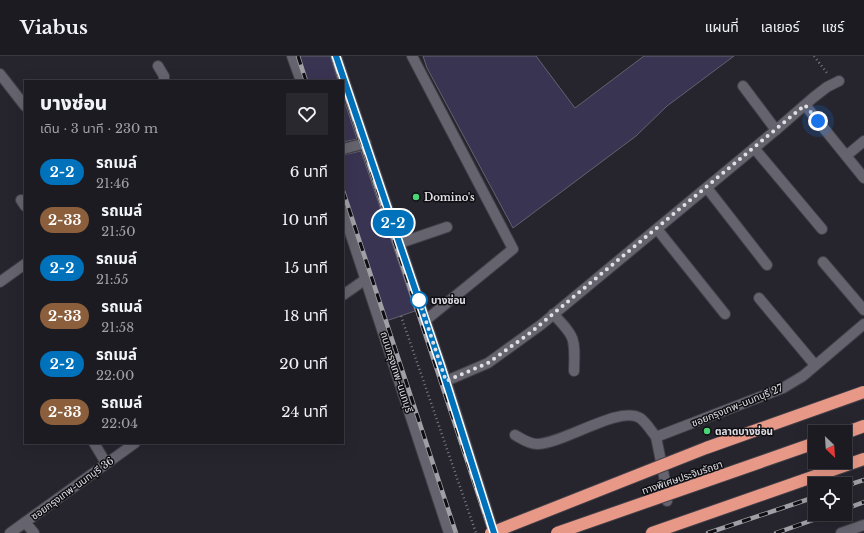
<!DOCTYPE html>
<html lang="th">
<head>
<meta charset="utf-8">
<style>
	body { margin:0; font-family:"Libre Baskerville","Noto Sans Thai",serif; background:#29282f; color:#f1f3f6; height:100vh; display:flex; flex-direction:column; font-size:15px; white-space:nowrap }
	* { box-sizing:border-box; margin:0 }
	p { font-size:13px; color:#a0a1a5 }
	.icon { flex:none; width:22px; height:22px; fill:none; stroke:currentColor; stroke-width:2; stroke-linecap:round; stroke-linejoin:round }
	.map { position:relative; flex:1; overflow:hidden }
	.drawer { position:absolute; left:24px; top:24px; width:320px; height:364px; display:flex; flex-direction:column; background:#1c1b22; border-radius:0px; box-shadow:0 4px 16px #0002,0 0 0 1px #3a3940 }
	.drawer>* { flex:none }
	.badge { padding:0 8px; border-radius:13px; font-size:14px; line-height:26px }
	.needle { width:26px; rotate:155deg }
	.controls { position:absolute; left:808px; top:369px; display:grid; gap:8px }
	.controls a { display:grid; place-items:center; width:44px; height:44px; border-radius:0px; background:#1c1b22; box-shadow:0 4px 16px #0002,0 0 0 1px #3a3940; font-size:20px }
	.you { position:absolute; width:20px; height:20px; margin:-10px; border:3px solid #fff; border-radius:50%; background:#1a73e8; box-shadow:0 0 0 6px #1a73e833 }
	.map>.badge { position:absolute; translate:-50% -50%; box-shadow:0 0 0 2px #fff }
	.round { display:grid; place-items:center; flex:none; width:42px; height:42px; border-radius:0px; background:#29282f }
	.head { display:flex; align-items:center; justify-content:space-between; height:68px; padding:0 16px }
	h1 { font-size:19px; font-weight:800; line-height:30px }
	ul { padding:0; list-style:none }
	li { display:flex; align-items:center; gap:12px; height:48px; padding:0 16px }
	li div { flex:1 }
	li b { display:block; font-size:15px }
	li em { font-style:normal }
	li .badge { min-width:44px; font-weight:700; text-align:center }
	header { display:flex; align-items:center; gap:24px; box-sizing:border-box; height:56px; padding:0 20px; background:#1c1b22; border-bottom:1px solid #3a3940 }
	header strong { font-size:19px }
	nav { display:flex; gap:22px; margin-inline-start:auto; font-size:14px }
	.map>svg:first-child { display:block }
	.building { fill:#3a3453; stroke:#64626d }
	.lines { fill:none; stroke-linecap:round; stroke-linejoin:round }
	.lane-casing { stroke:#413f48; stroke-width:12 }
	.street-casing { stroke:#413f48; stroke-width:12 }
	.secondary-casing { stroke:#413f48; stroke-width:12 }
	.highway-casing { stroke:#413f48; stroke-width:14 }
	.path { stroke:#7b7981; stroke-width:2.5; stroke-dasharray:1 3; stroke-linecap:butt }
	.lane { stroke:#65636e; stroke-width:10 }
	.street { stroke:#65636e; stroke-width:10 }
	.secondary { stroke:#65636e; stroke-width:10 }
	.highway { stroke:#e89886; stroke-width:12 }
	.rail-casing { stroke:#a09fa6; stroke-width:4.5 }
	.rail { stroke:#0f0e12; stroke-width:3; stroke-dasharray:9; stroke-linecap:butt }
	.highway-bridge-casing { stroke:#413f48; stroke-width:14; stroke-linecap:butt }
	.highway-bridge { stroke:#e89886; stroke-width:12 }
	.line-casing { stroke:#fff; stroke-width:9 }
	.line { stroke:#0072bc; stroke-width:6 }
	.walk { stroke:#e0dfe5; stroke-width:4; stroke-dasharray:0 7.2 }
	.poi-dot { fill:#4ad677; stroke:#0f0e12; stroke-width:1.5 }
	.stop-dot { fill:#fff; stroke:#0072bc; stroke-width:2 }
	.labels { text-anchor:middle; stroke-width:3; stroke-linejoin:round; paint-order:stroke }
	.poi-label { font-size:10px; font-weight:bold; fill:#e0dfe5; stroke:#0f0e12; text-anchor:start }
	.stop-label { font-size:10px; font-weight:bold; fill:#e0dfe5; stroke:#0f0e12; text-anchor:start }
	.street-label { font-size:10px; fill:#e0dfe5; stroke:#0f0e12 }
</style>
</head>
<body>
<header>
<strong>Viabus</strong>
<nav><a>แผนที่</a><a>เลเยอร์</a><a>แชร์</a></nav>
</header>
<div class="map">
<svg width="864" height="477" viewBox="0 0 864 477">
	<rect width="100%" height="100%" fill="#26242d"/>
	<path class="building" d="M 299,0 L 330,0 L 338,25 L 307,25 Z
		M 423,0 L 536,0 L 575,52 L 644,0 L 734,0 L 667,50 L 636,80 L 513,172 L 427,12 Z
		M 343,41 L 357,83 L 343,86 Z
		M 361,95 L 415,255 L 386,265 L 349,153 L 347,150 L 343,149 L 343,99 Z"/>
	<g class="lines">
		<g class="lane-casing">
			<path id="lane" d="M 743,30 L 776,74"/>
		</g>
		<g class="street-casing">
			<path id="street" d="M 412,0 L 513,193 L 426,264
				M 158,10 L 164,20 L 164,25
				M 0,18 L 25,50
				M 805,49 L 864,122
				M 754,92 L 822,173
				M 846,100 L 864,85
				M 707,132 L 767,209
				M 21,144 L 25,150
				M 657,173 L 725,258
				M 400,187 L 447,171
				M 823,206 L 864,254
				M 0,226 L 25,208
				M 343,239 L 366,223
				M 759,242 L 815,309
				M 553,258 C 576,281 575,283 574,315
				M 446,325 L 488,307 L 542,268 L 776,74 L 814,41 L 827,31 L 839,25
				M 515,379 C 522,383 529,388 537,388 C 563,388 619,349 640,362 C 646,366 652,376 656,381
				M 94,387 L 106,407
				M 667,445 L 665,425 L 656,381 L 783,332 L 803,320 L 864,268
				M 25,466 L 34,477
				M 10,477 L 135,387
				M 841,477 L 864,469"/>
		</g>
		<g class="secondary-casing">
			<path id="secondary" d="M 292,0 L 301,25
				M 336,0 L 446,325 L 494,477
				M 343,93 L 366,87
				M 343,155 L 449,477"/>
		</g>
		<g class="highway-casing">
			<path id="highway" d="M 845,377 L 864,370
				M 652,477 L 864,403"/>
		</g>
		<path class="path" d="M 814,0 L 827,17
			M 401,260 L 476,477"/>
		<use href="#lane" class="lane"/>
		<use href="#street" class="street"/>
		<use href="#secondary" class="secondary"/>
		<use href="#highway" class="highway"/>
		<g class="rail-casing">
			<path id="rail" d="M 298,0 L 306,25
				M 333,0 L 341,25
				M 343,30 L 491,477
				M 343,135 L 456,477
				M 845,430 L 864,424
				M 845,453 L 864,446
				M 708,477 L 815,441
				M 776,477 L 830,458"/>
		</g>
		<use href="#rail" class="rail"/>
		<g class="highway-bridge-casing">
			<path id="highway-bridge" d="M 491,477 L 706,392 L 864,336
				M 557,477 L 815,387"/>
		</g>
		<use href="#highway-bridge" class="highway-bridge"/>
	</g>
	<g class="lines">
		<g class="line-casing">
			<path id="line" d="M 336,0 L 441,310 L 494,477"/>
		</g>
		<use href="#line" class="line"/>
		<path class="walk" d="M 419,244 L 417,238 L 446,325 L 488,307 L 530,277 L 805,49 L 818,65"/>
	</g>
	<g class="poi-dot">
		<circle cx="416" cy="141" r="4"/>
		<circle cx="707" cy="375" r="4"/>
	</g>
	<circle class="stop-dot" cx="419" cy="244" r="8"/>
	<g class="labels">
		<g class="poi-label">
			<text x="424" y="145">Domino's</text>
			<text x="715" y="379">ตลาดบางซ่อน</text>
		</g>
		<g class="stop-label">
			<text x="431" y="248">บางซ่อน</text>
		</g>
		<g class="street-label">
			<text transform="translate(397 316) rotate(72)" y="4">ถนนกรุงเทพ-นนทบุรี</text>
			<text transform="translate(737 349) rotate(-22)" y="4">ซอยกรุงเทพ-นนทบุรี 27</text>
			<text transform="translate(682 421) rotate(-19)" y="4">ทางพิเศษประจิมรัถยา</text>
			<text transform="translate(72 432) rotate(-36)" y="4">ซอยกรุงเทพ-นนทบุรี 36</text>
		</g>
	</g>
</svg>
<div class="controls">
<a><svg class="needle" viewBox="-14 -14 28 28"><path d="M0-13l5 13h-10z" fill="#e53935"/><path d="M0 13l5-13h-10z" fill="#a0a1a5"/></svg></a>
<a><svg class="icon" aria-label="locate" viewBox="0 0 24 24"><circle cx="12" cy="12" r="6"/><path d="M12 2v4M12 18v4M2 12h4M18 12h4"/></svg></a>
</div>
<div class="you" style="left:818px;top:65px"></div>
<b class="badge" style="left:393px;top:167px;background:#0072bc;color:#fff">2-2</b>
<section class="drawer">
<div class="head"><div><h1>บางซ่อน</h1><p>เดิน · 3 นาที · 230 m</p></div><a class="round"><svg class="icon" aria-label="heart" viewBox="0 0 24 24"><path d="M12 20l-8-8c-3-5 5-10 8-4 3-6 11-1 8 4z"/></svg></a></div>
<ul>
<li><span class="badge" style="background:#0072bc;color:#fff">2-2</span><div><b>รถเมล์</b><p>21:46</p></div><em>6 นาที</em></li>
<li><span class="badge" style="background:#8b5e3c;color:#fff">2-33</span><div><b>รถเมล์</b><p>21:50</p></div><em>10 นาที</em></li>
<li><span class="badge" style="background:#0072bc;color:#fff">2-2</span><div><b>รถเมล์</b><p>21:55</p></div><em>15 นาที</em></li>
<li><span class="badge" style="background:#8b5e3c;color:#fff">2-33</span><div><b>รถเมล์</b><p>21:58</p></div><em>18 นาที</em></li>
<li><span class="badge" style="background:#0072bc;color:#fff">2-2</span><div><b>รถเมล์</b><p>22:00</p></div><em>20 นาที</em></li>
<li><span class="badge" style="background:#8b5e3c;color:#fff">2-33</span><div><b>รถเมล์</b><p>22:04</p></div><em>24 นาที</em></li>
</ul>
</section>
</div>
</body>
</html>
